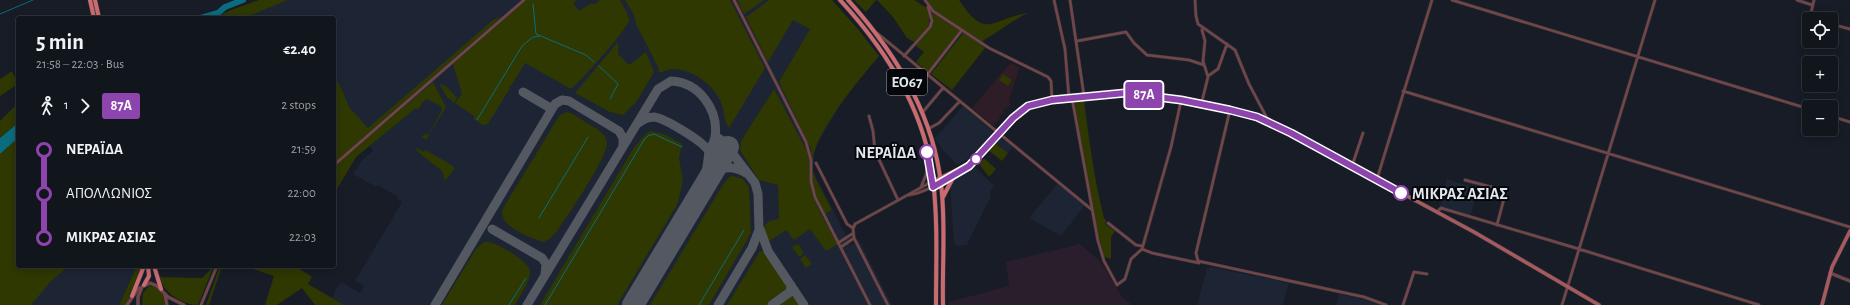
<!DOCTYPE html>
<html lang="en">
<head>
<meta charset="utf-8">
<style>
	body { margin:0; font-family:"Alegreya Sans",sans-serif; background:#1a1e25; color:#f1f3f6; height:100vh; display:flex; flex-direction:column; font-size:15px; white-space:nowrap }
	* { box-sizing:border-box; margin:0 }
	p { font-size:13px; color:#9c9fa3 }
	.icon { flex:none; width:22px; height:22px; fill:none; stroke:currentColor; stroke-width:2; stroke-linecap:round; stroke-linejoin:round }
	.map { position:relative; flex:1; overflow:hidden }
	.panel { position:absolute; left:16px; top:16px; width:320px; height:252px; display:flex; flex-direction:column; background:#11151c; border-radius:4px; box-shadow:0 2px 10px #0003,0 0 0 1px #30343b }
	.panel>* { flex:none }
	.badge { padding:0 8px; border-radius:3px; font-size:14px; line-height:26px }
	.controls { position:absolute; left:1802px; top:12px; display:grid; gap:8px }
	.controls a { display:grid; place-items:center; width:36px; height:36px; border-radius:4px; background:#11151c; box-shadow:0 2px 10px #0003,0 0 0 1px #30343b; font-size:20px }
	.map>.badge { position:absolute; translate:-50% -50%; box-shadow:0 0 0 2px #fff }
	.legs { display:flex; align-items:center; gap:6px; height:44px; padding:0 20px; font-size:13px }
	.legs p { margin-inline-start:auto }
	.headline { display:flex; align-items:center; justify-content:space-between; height:68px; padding:0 20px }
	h1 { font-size:22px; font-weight:700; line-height:30px }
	ul { padding:0 20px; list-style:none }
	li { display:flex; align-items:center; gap:14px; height:44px; font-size:15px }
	li i { display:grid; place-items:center; width:6px; height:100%; margin:0 5px; background:currentColor }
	li i::after { content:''; width:10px; height:10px; margin:-5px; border:3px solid; border-radius:50%; background:#11151c }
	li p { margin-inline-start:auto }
	li:first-child i { background:linear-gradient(#0000 50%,currentColor 0) }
	li:last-child i { background:linear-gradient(currentColor 50%,#0000 0) }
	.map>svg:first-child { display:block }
	.built { fill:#1d2433 }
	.industrial { fill:#2a1e2c }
	.education { fill:#2e1d26 }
	.green { fill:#2e3800 }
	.water { fill:#096d7f }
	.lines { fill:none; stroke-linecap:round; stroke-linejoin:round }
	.stream { stroke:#096d7f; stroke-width:1 }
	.river { stroke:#096d7f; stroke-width:6 }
	.taxiway { stroke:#535861; stroke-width:9 }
	.runway { stroke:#535861; stroke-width:22 }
	.minor-casing { stroke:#333842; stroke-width:3.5 }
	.tertiary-casing { stroke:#333842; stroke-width:4 }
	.secondary-casing { stroke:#333842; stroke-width:4.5 }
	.primary-casing { stroke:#333842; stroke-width:5 }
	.minor { stroke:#744546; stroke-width:2.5 }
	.tertiary { stroke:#744546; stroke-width:3 }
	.secondary { stroke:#a65a5d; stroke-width:3.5 }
	.primary { stroke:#cc6b6f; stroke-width:4 }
	.line-1-casing { stroke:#fff; stroke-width:9 }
	.line-1 { stroke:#8e44ad; stroke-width:6 }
	.stop-1-dot { fill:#fff; stroke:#8e44ad; stroke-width:2 }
	.labels { text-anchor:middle; stroke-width:4; stroke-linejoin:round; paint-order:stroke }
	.shield { fill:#05070b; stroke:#a0a3a9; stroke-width:1 }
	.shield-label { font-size:15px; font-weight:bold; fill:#e2e6ed }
	.stop-label { font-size:16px; font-weight:bold; fill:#e2e6ed; stroke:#05070b; text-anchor:end }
</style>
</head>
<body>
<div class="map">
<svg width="1850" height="305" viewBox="0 0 1850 305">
	<rect width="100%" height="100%" fill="#171c26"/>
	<path class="built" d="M 283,0 L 832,0 L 858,29 L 879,56 L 848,93 L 815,147 L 813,171 L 851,245 L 859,240 L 892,305 L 344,305 L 332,298 L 335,291 L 341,282 L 360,293 L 364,286 L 355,281 L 402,202 L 397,199 L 398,197 L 378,185 L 376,187 L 353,174 L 362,160 L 373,151 L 370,146 L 356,157 L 334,194 L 334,18 L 240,18 Z
		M 963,106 L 994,133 L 971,157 L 957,165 L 942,149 L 935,138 Z
		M 1001,138 L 1013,147 L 1008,153 L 995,143 Z
		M 974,166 L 994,186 L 990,192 L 991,196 L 967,245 L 957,246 L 954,243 L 950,187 L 955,179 Z
		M 0,170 L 18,266 L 137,266 L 119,305 L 0,305 Z
		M 1447,179 L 1462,184 L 1480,186 L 1470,216 L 1440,206 Z
		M 1058,183 L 1085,205 L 1061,236 L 1029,218 Z
		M 1211,267 L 1289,283 L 1283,305 L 1197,305 L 1207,269 Z
		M 1339,294 L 1365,300 L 1382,305 L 1336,305 Z"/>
	<path class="industrial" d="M 1080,244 L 1101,262 L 1123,298 L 1133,305 L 949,305 L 949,302 L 1009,286 L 1006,262 Z"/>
	<path class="education" d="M 1010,63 L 1020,67 L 1009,99 L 1011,105 L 1003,109 L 1004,113 L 1000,116 L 999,120 L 993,125 L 972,108 Z"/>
	<path class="green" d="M 259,0 L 288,0 L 244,18 L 214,18 L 231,10 Z
		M 525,0 L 577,0 L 573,3 L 579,11 L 590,4 L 596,4 L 599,0 L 620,0 C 623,6 629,14 629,20 C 629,28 579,83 571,89 L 525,63 L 511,86 L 509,87 L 510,88 L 488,124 L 482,125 L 474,119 L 474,116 L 455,103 L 462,94 L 453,64 Z
		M 625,0 L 730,0 L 765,68 L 729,128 C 724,122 724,110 721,102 C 714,85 692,69 673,69 C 668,69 663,72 658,73 L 659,69 L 636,24 L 634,15 Z
		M 737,0 L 764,0 L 744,14 Z
		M 769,0 L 832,0 L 858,29 L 879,56 C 860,79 806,140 813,171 C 816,183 827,199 832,210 L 825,214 L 816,196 L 812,184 L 811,149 L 779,82 L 810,29 L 793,20 L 768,62 L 746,17 Z
		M 854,0 L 876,0 L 866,12 Z
		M 877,0 L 914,0 L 927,8 C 933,29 927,28 914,42 L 907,38 L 893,17 Z
		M 927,0 L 959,0 C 987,41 990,19 1028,13 C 1011,21 997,33 981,42 L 933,9 Z
		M 931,10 L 961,31 L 928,72 L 916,62 L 924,52 L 915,45 C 924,35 937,25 931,10 Z
		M 503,16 L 334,163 L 334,80 L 339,83 L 349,107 L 368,128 L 493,20 Z
		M 964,32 L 985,48 L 952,90 L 931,74 Z
		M 618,42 L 618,54 L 629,65 L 646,52 L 654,72 L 637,101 L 623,115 L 610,112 L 575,93 Z
		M 12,71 L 18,84 L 0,96 L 0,79 Z
		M 1003,74 L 1012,80 L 1008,86 L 999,80 Z
		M 433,82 L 446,107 L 426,140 L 422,137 L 423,135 L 429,134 L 442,110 L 441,106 L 427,99 L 423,102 L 418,110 L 416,108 L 356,157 L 334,194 L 334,166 Z
		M 439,83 L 447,87 L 457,98 L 454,103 L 449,98 L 448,99 Z
		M 774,89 L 807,151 C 812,163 807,176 811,188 C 816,208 828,226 838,244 L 826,251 L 810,229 L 794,240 L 786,230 L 768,242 C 760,228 764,220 779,219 L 778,185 L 759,180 L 740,150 L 741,141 Z
		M 1084,100 C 1089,140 1094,178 1104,218 L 1106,220 L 1105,224 L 1115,231 L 1111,237 L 1111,259 L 1104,257 L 1097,230 L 1075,106 L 1076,101 Z
		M 18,103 L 18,123 L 0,138 L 0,121 Z
		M 566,112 C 574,113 580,119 587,123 C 594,127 606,133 607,142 C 609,156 568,215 558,230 L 550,239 L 543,242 C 529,237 500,227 502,210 L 559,116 Z
		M 650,131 L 664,134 L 682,144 L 679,158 L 683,180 L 678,203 L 617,305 L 540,305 L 633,149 L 643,137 Z
		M 18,138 L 18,266 L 69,266 L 52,280 L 31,305 L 0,305 L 0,154 Z
		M 995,143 L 1008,153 L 1002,161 L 988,150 Z
		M 416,148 L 424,152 L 426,150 L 453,166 L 454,170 L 445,181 L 442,171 L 418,152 Z
		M 983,159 L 985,159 L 996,169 L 989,177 L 980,165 Z
		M 733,176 L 743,179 L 749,187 L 751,233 L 709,305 L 650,305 L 722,186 L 729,177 Z
		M 484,242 C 494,240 529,261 530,271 C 530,282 520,296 515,305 L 442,305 L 476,249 Z
		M 798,244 L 804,253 L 799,257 L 792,247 Z
		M 760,251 L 765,252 L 789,288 L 788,291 L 770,305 L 727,305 Z
		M 805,255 L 812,264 L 806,268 L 800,259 Z
		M 137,266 L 142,266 L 129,296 L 130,297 L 126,305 L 119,305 Z
		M 212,266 L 213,266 L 213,268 L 198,305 C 183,305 162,292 160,277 L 202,278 L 212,268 Z
		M 220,266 L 222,266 L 209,305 L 206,305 Z
		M 244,266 L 295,266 L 312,277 L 308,284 L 344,305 L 315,305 L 302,288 L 277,305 L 265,305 L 274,276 Z
		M 149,286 C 160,286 164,295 165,305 L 142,305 L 143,293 Z
		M 791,296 L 795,297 L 801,305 L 775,305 L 783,299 Z"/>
	<path class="water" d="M 18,123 L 18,138 L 0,154 L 0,138 Z"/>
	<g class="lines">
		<path class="stream" d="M 533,4 L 536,34 L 586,55 L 594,62
			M 0,14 L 33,0
			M 599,66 L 618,84 L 610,99
			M 477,120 L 522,46 L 533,37 L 540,36
			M 539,218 L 588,137
			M 509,305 L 526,278
			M 545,305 L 644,140 L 648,136 L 654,134 L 682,147
			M 699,305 L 744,230"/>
		<path class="river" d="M 201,18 L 218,13 L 225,7 L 243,0"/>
		<path class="taxiway" d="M 523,92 L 552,109
			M 637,124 C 642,120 648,117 654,117 C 664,118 705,142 709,152
			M 715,136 L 723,141 L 755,183 L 758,194 L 759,230 L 752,248 L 718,305
			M 712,174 C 723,165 734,166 746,173
			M 492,229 L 542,258 L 546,264 L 545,275
			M 760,229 L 768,251 L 804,305
			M 435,305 L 555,104 L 562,100 L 569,101 L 619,131 L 623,138 L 623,147
			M 527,305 L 658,89 L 671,81 C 699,82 719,110 715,137 C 714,143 711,147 709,152 C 708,157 708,162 707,167 C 705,178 702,187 698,197
			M 772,305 L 790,292 L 791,285"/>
		<path class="runway" d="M 633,305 L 728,147"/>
		<g class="minor-casing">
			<path id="minor" d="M 734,0 L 806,142 L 811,160 L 811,181 L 815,197 L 870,305
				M 925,0 L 933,11 L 989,48 L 1048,77 L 1051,81 L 1052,100
				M 1054,0 L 1065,49 L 1069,98
				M 1070,0 L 1084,96
				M 1195,0 L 1196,16 L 1198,24 L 1235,50 L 1249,84 L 1269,122
				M 1452,0 L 1809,109
				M 1797,0 L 1812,5
				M 1814,0 L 1810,17 L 1817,19
				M 1831,24 L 1850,29
				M 877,33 L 1091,209
				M 1077,41 L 1126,32 L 1134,43 L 1147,55 L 1189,60 L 1204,65
				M 904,56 L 930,27 L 932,21 L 928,7
				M 927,75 L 962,30
				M 1208,76 L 1218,69 L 1227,44
				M 1403,91 L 1850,227
				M 1072,98 L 1098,241 L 1104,261 L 1117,285 L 1125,279 L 1131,259 L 1142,249 L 1171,147 L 1181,101
				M 1201,105 L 1208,77 L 1203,61 L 1205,41 L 1202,30
				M 1230,110 L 1196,253 L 1198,261 L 1364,297 L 1386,305
				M 922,113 L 943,88
				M 869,116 L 873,131 L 875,151 L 898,200
				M 1831,116 L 1850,122
				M 928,129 L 939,123 L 960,101
				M 816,163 L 847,224 L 853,228
				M 334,165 L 524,0
				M 1352,166 L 1363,133
				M 1377,179 L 1432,0
				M 1465,180 L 1506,191 L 1497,225
				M 921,187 L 926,175 L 928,162
				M 909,195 L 918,193 L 933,187
				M 1437,212 L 1441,208 L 1579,249 L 1759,305
				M 1108,223 L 1136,245 L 1142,246
				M 838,243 L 852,234
				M 841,247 L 854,238
				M 1142,249 L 1152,253 L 1199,263
				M 201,305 L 217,266
				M 888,305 L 854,238 L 853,229 L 855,224 L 933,181
				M 1403,305 L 1414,272 L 1427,274
				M 1562,305 L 1655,0"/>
		</g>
		<g class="tertiary-casing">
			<path id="tertiary" d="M 1830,273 L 1850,281
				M 165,295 L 167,305
				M 127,305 L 138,289 L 150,283 L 157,286 L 168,297 L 184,305
				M 138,305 L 138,297 L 142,287"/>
		</g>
		<g class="secondary-casing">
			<path id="secondary" d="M 933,181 L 967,165
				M 933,187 L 969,166 L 1013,118 L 1031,105 L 1052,100 L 1115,93 L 1144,95 L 1181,101 L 1241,113 L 1279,127 L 1474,232 L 1599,305
				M 1822,305 L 1832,267 L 1850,231"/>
		</g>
		<g class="primary-casing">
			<path id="primary" d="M 90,0 L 94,18
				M 95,0 L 99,18
				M 840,0 C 887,51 925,110 933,180 C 938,221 936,264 936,305
				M 848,0 C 894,51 933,113 941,184 C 946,223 942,265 943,305
				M 943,197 L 954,176
				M 154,266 L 161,289
				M 144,285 L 149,276 L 148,266
				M 132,296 L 144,266"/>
		</g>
		<use href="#minor" class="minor"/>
		<use href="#tertiary" class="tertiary"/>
		<use href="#secondary" class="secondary"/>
		<use href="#primary" class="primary"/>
	</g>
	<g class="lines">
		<g class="line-1-casing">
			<path id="line-1" d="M 927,152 L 933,187 L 969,166 L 1013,118 L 1028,106 L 1052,100 L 1125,93 L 1181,100 L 1230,110 L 1257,117 L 1291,133 L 1401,193"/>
		</g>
		<use href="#line-1" class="line-1"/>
	</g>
	<g class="stop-1-dot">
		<circle cx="927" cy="152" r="7"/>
		<circle cx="976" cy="159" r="5"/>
		<circle cx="1401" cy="193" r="7"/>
	</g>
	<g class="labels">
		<rect class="shield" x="887" y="69" width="40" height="26" rx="3"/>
		<g class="shield-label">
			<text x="907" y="87">ΕΟ67</text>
		</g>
		<g class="stop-label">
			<text x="916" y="158">ΝΕΡΑΪΔΑ</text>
			<text x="1412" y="199" text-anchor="start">ΜΙΚΡΑΣ ΑΣΙΑΣ</text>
		</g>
	</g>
</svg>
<div class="controls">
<a><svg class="icon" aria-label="locate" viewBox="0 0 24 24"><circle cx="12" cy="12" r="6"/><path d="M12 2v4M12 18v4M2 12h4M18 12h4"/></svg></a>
<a>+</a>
<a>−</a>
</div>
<b class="badge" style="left:1144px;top:95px;background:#8e44ad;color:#fff">87Α</b>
<section class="panel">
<div class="headline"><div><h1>5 min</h1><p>21:58 – 22:03 · Bus</p></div><b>€2.40</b></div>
<div class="legs"><svg class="icon" aria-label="walk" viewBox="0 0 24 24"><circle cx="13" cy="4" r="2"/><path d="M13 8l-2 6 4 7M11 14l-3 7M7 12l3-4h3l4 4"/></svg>1<svg class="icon" aria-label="forward" viewBox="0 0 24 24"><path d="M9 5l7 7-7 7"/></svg><b class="badge" style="background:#8e44ad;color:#fff">87Α</b><p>2 stops</p></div>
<ul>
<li><i style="color:#8e44ad"></i><b>ΝΕΡΑΪΔΑ</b><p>21:59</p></li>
<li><i style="color:#8e44ad"></i><span>ΑΠΟΛΛΩΝΙΟΣ</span><p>22:00</p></li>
<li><i style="color:#8e44ad"></i><b>ΜΙΚΡΑΣ ΑΣΙΑΣ</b><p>22:03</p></li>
</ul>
</section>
</div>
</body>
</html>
